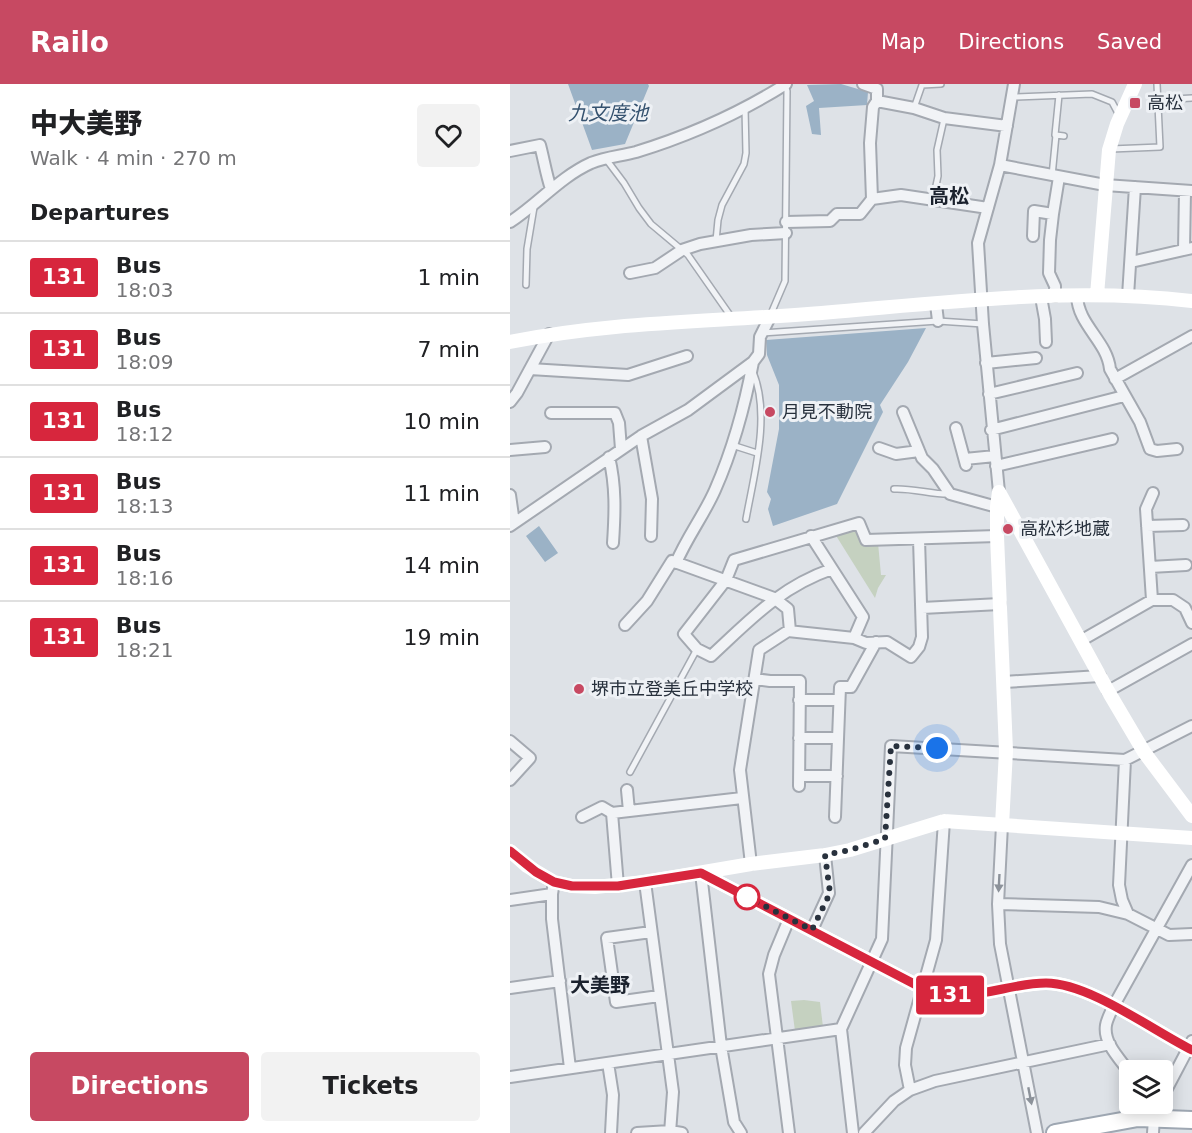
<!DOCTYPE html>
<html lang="en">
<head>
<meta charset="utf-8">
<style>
	body { margin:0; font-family:"DejaVu Sans","Noto Sans JP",sans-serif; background:#f2f2f2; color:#202124; height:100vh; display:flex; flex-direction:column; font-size:22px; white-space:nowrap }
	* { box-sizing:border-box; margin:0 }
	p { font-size:20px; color:#757577 }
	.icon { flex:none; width:33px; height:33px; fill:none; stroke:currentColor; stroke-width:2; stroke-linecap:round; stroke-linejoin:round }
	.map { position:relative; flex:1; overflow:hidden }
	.details { display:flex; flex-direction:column; background:#fff; width:510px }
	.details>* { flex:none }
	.badge { padding:0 12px; border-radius:4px; font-size:21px; line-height:39px }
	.controls { position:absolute; left:609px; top:976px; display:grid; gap:12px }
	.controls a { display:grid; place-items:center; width:54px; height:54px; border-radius:6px; background:#fff; box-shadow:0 3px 15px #0003; font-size:30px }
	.you { position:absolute; width:30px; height:30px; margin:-15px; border:4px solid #fff; border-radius:50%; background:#1a73e8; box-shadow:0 0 0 9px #1a73e833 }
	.map>.badge { position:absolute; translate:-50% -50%; box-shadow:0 0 0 3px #fff }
	h2 { padding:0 30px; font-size:22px; line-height:54px }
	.round { display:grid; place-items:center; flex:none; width:63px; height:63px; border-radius:6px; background:#f2f2f2 }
	.head { display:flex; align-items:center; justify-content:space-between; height:102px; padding:0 30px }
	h1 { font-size:28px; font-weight:800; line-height:45px }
	.cta { display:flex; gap:12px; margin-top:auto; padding:12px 30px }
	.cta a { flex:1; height:69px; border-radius:6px; background:#c74962; color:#fff; font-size:24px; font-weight:800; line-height:69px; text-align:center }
	.cta a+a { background:#f2f2f2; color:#202124 }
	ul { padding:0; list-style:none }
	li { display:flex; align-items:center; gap:18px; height:72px; padding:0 30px; border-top:2px solid #e0e0e0 }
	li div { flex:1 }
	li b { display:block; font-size:22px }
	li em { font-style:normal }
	li .badge { min-width:66px; font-weight:700; text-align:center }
	header { display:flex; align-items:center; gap:36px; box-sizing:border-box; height:84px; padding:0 30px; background:#c74962; color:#fff }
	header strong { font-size:28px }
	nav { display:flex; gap:33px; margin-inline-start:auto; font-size:21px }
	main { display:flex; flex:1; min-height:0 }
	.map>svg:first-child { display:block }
	.green { fill:#c5d1c0 }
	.water { fill:#9bb2c6 }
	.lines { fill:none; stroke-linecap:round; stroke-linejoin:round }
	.lane-casing { stroke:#a4a9b1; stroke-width:8 }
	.street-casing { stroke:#a4a9b1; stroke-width:14 }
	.primary-casing { stroke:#9ea7b2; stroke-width:20 }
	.lane { stroke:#f1f3f6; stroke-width:5 }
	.street { stroke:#f1f3f6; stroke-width:10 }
	.secondary { stroke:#fff; stroke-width:14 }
	.primary { stroke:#fff; stroke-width:16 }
	.oneway { fill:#8c929a }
	.line-casing { stroke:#fff; stroke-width:14 }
	.line { stroke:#d7263d; stroke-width:9 }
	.walk { stroke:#28313d; stroke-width:6; stroke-dasharray:0 10.8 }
	.poi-dot { fill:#c74962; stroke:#eef1f5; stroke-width:2 }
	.stop-dot { fill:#fff; stroke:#d7263d; stroke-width:3 }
	.labels { text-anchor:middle; stroke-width:6; stroke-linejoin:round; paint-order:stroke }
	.poi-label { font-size:18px; fill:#28313d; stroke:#eef1f5; text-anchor:start }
	.water-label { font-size:20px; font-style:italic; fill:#35526f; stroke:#eef1f5 }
	.neighbourhood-label { font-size:20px; font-weight:bold; fill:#1b222e; stroke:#eef1f5 }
</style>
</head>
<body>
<header>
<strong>Railo</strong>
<nav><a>Map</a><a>Directions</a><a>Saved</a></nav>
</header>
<main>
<section class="details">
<div class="head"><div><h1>中大美野</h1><p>Walk · 4 min · 270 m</p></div><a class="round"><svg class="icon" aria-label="heart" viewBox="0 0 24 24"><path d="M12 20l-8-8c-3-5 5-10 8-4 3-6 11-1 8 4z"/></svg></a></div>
<h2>Departures</h2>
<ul>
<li><span class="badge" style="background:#d7263d;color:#fff">131</span><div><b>Bus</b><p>18:03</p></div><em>1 min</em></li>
<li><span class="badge" style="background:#d7263d;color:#fff">131</span><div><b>Bus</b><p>18:09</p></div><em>7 min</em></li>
<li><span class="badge" style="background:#d7263d;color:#fff">131</span><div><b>Bus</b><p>18:12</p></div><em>10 min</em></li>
<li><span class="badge" style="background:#d7263d;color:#fff">131</span><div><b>Bus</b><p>18:13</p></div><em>11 min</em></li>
<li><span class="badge" style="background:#d7263d;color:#fff">131</span><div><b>Bus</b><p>18:16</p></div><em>14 min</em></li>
<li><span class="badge" style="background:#d7263d;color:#fff">131</span><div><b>Bus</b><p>18:21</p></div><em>19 min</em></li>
</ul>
<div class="cta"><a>Directions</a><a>Tickets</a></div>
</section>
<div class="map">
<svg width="682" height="1049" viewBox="0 0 682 1049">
	<rect width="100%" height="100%" fill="#dee2e7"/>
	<path class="green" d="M 346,444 L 368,459 L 371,491 L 376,491 L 368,504 L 365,514 L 325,450 Z
		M 294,916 L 310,918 L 313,943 L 285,947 L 281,917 Z"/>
	<path class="water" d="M 58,0 L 138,0 L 139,2 L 115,60 L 82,66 Z
		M 331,0 L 358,8 L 357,21 L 309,24 L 311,51 L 302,50 L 296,22 L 304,17 L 297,1 Z
		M 416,244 L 398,278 L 370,321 L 373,328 L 327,420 L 263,442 L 258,425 L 261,415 L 257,408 L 269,345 L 269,301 L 257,271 L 256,256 Z
		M 29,442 L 48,469 L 35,478 L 16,452 Z"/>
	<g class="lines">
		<g class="lane-casing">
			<path id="lane" d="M 503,13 L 582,10 L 602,18 L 609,31
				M 647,16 L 682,14
				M 404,24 L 412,1 L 431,0
				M 545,51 L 549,11
				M 601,65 L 650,63 L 647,0
				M 96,75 L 114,99 L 129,124 L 141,140 L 178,171 L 222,234
				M 542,92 L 546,51 L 554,52
				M 423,116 L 428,92 L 427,66 L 434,35
				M 206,157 L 208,136 L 212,121 L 234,80 L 236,69 L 235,24
				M 16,201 L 17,165 L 24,123
				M 260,232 L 275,197 L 277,7 L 275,1
				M 252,249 L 428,237 L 473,240
				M 222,361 L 247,369
				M 384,405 C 402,404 420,410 438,410
				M 236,435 C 244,390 261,331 243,288
				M 120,688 L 187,565"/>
		</g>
		<g class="street-casing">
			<path id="street" d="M 367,17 L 404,24 L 434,34 L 497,42
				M 0,67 L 30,61 C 34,76 36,90 41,105
				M 490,81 L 595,101 L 682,107
				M 362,115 L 391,111 L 478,124
				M 0,138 C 28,120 50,93 81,79 C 96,73 111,72 126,68 C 178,52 230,29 276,0
				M 276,138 L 320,137 L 327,130 L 350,130 L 362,115 L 360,59 L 363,23 L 367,17 L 367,5 L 353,0
				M 523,152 L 524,127 L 543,130
				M 674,166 L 675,107
				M 621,178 L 682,164
				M 120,189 L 145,184 L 172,166 L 190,160 L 241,151 L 276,149
				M 545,212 L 545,202 L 539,189 L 540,156 L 543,130 L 549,93
				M 567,212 C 568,241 597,257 600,285 L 630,338 L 640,365 L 647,367 L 667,365
				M 618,212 L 625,103
				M 531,213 L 535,235 L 536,258
				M 426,220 L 428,237
				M 476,279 L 526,274
				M 20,285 L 118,291 L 177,272
				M 605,295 L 682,252
				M 479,310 L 567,289
				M 0,318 L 7,309 L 39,250
				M 393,328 L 412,374 L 423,385 L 440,410 L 487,423
				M 41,329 L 105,329 L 109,339 L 111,365
				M 446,344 L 456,381
				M 481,346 L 614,312
				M 131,352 L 142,415 L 141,452
				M 369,364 L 386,370 L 409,367
				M 0,366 L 35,363
				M 99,373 C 106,402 105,429 103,459
				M 455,375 L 485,372
				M 486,382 L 602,355
				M 489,408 L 473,240 L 468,159 L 490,81 L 504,0
				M 0,411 L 4,439
				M 0,442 L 131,352 L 178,326 L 243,278 L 249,270 L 250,253 L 260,233
				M 637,442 L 673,441
				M 301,452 L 353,533 L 344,554
				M 166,479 C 177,453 194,431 205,406 C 223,365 235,321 243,278
				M 640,483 L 676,481
				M 322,485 C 270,503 240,536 201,572 L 187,565 L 174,550 L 216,496 L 224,476 L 349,439 L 356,456 L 487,452
				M 642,516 L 636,425 L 643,409
				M 412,524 L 490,520
				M 115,541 L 137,517 L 162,477 L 264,514 L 278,525 L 280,547
				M 572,556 L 642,516 L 663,516 L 675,524 L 682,539
				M 245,595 L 260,597 L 290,597 L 289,702
				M 494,598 L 590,592
				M 598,607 L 682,560
				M 289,616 L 329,616
				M 289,654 L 328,654
				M 0,657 L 20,674 L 0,696
				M 615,676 L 609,801 L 612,816 L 618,830 L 659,851 L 682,850
				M 289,692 L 327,692
				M 117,706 L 119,727
				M 72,733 L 92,723 L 102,729
				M 325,733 L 330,603 L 341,603 L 366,558
				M 492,741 L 488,820 L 490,860 L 527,1049
				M 241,780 L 230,686 L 249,566 L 278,547 L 344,554 L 356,559 L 377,558 L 401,573 L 409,563 L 412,553 L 409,455
				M 191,789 L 211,962 L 224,1038 L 231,1049
				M 44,798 L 42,810 L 42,835 L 60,984
				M 135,798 L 163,1008 L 160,1049
				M 108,802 L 102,729 L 232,714
				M 0,816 L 42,810
				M 488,820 L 589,823 L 618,830
				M 279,835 L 264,871 L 259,890 L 279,1049
				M 302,846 L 319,809 L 315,771
				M 141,848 L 97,854 L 106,918 L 149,912
				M 0,904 L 50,897
				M 331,945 L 343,1049
				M 98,979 L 103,1011 L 101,1049
				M 620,989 C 610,975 593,959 596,941 C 597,935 601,928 603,923 L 682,781
				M 0,993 L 331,945 L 372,855 L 381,662 L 615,676 L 682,642
				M 400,1006 L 395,981 L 396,964 L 426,856 L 434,737
				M 652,1014 L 682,957
				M 640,1020 L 644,1034 L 643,1049
				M 127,1049 L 160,1047 L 172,1049
				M 354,1049 L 384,1017 L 400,1006 L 425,997 L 600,960"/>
		</g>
		<g class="primary-casing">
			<path id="primary" d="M 545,1049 L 628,1034 L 682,1036"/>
		</g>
		<use href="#lane" class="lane"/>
		<use href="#street" class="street"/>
		<path class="secondary" d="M 587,211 L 599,66 L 607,40 L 625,0
			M 0,258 C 97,238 199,238 298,230 C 425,220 555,202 682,217
			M 489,408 L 598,607 L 634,668 L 682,732
			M 489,408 L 487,423 L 487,452 L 496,667 L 492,741
			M 0,767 L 17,782 L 44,798 L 62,802 L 85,803 L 135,798 L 241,780 L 315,771 L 340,766 L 434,737 L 682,754
			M 191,789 L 412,904 C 426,908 439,912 453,911 C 481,910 508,899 536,899 C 579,899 643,946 682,966"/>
		<use href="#primary" class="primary"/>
	</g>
	<defs><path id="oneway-solid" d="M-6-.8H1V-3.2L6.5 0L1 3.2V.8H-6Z" transform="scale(1.5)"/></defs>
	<g class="oneway">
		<use href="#oneway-solid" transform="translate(489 799) rotate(93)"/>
		<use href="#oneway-solid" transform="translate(520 1012) rotate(79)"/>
	</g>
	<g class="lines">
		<g class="line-casing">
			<path id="line" d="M 0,767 L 26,788 L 44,798 L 62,802 L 108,802 L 191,789 L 412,904 C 426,908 439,912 453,911 C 481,910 508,899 536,899 C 579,899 642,946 682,966"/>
		</g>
		<use href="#line" class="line"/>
		<path class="walk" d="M 237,813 L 302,846 L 320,809 L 315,771 L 340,766 L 375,755 L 381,662 L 427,664"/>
	</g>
	<g class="poi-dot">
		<rect x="619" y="13" width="12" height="12" rx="3"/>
		<circle cx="260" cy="328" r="6"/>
		<circle cx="498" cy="445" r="6"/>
		<circle cx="69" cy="605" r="6"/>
	</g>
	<circle class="stop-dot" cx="237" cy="813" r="12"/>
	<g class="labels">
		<g class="poi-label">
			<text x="637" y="25">高松</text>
			<text x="272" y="334">月見不動院</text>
			<text x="510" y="451">高松杉地蔵</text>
			<text x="81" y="611">堺市立登美丘中学校</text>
		</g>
		<g class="water-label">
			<text x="98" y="36">九文度池</text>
		</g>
		<g class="neighbourhood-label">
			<text x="439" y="119">高松</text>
			<text x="90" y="908">大美野</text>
		</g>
	</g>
</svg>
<div class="controls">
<a><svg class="icon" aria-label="layers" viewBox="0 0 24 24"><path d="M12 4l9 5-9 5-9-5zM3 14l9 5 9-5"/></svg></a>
</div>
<div class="you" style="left:427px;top:664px"></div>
<b class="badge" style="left:440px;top:911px;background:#d7263d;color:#fff">131</b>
</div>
</main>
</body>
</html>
